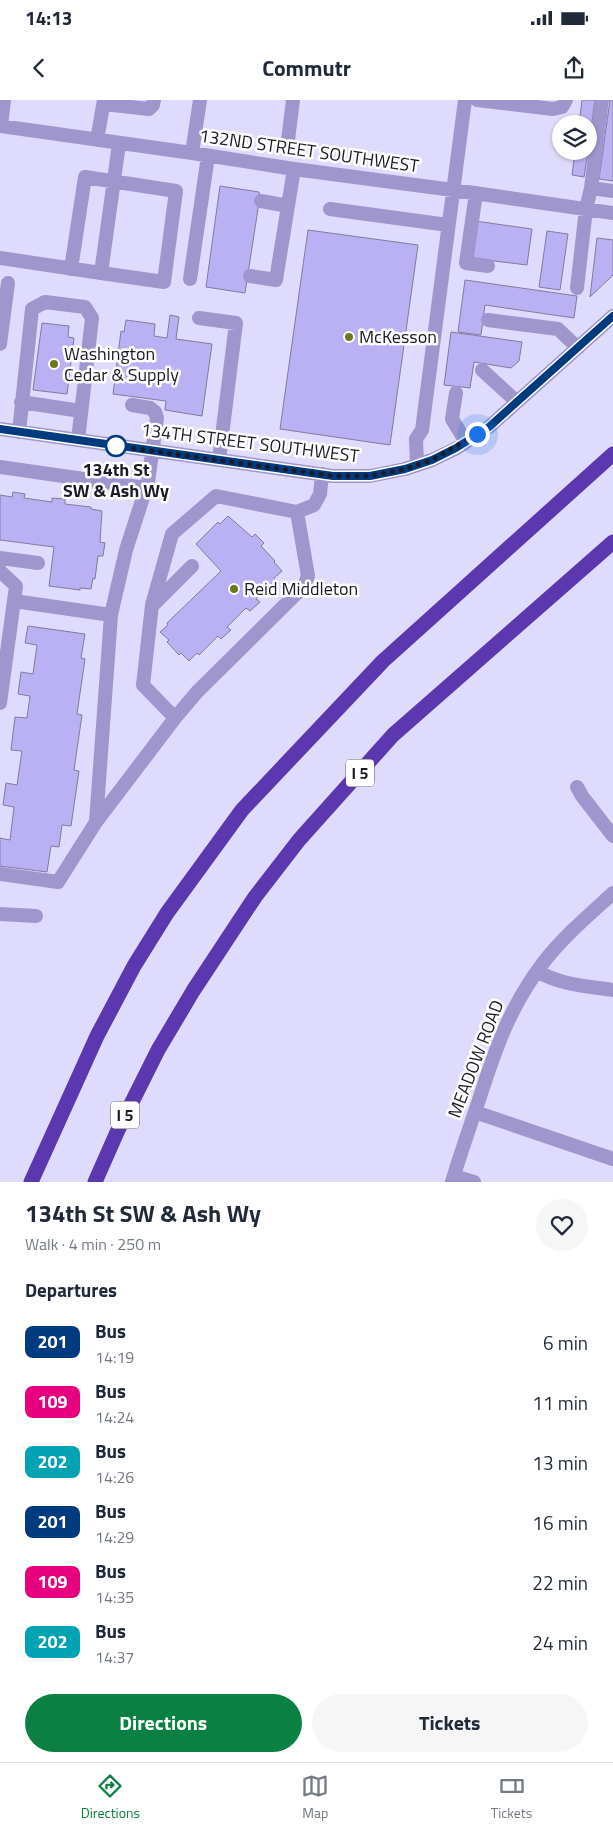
<!DOCTYPE html>
<html lang="en">
<head>
<meta charset="utf-8">
<style>
	body { margin:0; font-family:"Titillium Web",sans-serif; background:#f6f6f7; color:#1f2937; height:100vh; display:flex; flex-direction:column; font-size:19px; white-space:nowrap }
	* { box-sizing:border-box; margin:0 }
	p { font-size:16px; color:#747a83 }
	.icon { flex:none; width:28px; height:28px; fill:none; stroke:currentColor; stroke-width:2; stroke-linecap:round; stroke-linejoin:round }
	.map { position:relative; height:1082px; overflow:hidden }
	.side { display:flex; flex-direction:column; background:#fff; flex:1 }
	.side>* { flex:none }
	.badge { padding:0 10px; border-radius:8px; font-size:18px; line-height:32px }
	.controls { position:absolute; left:552px; top:15px; display:grid; gap:10px }
	.controls a { display:grid; place-items:center; width:45px; height:45px; border-radius:50%; background:#fff; box-shadow:0 1px 4px #0004; font-size:25px }
	.you { position:absolute; width:25px; height:25px; margin:-12px; border:4px solid #fff; border-radius:50%; background:#1a73e8; box-shadow:0 0 0 8px #1a73e833 }
	.map>.badge { position:absolute; translate:-50% -50%; box-shadow:0 0 0 2px #fff }
	h2 { padding:0 25px; font-size:19px; line-height:45px }
	.round { display:grid; place-items:center; flex:none; width:52px; height:52px; border-radius:26px; background:#f6f6f7 }
	.overview { display:flex; align-items:center; justify-content:space-between; height:85px; padding:0 25px }
	h1 { font-size:24px; font-weight:700; line-height:38px }
	.action { display:flex; gap:10px; margin-top:auto; padding:10px 25px }
	.action a { flex:1; height:58px; border-radius:30px; background:#0b8043; color:#fff; font-size:20px; font-weight:700; line-height:58px; text-align:center }
	.action a+a { background:#f6f6f7; color:#1f2937 }
	ul { padding:0; list-style:none }
	li { display:flex; align-items:center; gap:15px; height:60px; padding:0 25px }
	li div { flex:1 }
	li b { display:block; font-size:19px }
	li em { font-style:normal }
	li .badge { min-width:55px; font-weight:700; text-align:center }
	.status { display:flex; justify-content:space-between; align-items:center; height:35px; padding:0 25px; background:#fff; direction:ltr }
	.status svg { height:14px; fill:currentColor }
	header { display:flex; justify-content:space-between; align-items:center; height:65px; padding:0 25px; background:#fff; font-size:22px; font-weight:700 }
	.menu { display:flex; justify-content:space-around; align-items:center; height:70px; border-top:1px solid #e0e1e3; background:#fff; font-size:14px; color:#747a83 }
	.menu a { display:grid; justify-items:center; gap:2px }
	.menu .selected { color:#0b8043 }
	.map>svg:first-child { display:block }
	.building { fill:#bab0f4; stroke:#807c9a }
	.lines { fill:none; stroke-linecap:round; stroke-linejoin:round }
	.minor { stroke:#9f96ce; stroke-width:14 }
	.highway { stroke:#5b38af; stroke-width:15 }
	.line-casing { stroke:#fff; stroke-width:11 }
	.line { stroke:#003b80; stroke-width:8 }
	.walk { stroke:#1c1a26; stroke-width:5; stroke-dasharray:0 9 }
	.poi-dot { fill:#6f7721; stroke:#fff; stroke-width:2 }
	.stop-dot { fill:#fff; stroke:#003b80; stroke-width:2.5 }
	.labels { text-anchor:middle; stroke-width:5; stroke-linejoin:round; paint-order:stroke }
	.shield { fill:#fff; stroke:#605f67; stroke-width:1 }
	.shield-label { font-size:16px; font-weight:bold; fill:#1c1a26 }
	.street-label { font-size:18px; fill:#1c1a26; stroke:#fff }
	.poi-label { font-size:18px; fill:#1c1a26; stroke:#fff; text-anchor:start }
	.stop-label { font-size:18px; font-weight:bold; fill:#1c1a26; stroke:#fff }
</style>
</head>
<body>
<div class="status"><b>14:13</b><svg viewBox="0 0 49 12"><path d="M0 12V9h3v3zM5 12V6h3v6zM10 12V3h3v9zM15 12V0h3v12zM26 1h20v11H26zM47 4h2v5h-2z"/></svg></div>
<header><svg class="icon" aria-label="back" viewBox="0 0 24 24"><path d="M15 5l-7 7 7 7"/></svg>Commutr<svg class="icon" aria-label="share" viewBox="0 0 24 24"><path d="M12 15V3M7 8l5-5 5 5M5 13v7h14v-7"/></svg></header>
<div class="map">
<svg width="613" height="1082" viewBox="0 0 613 1082">
	<rect width="100%" height="100%" fill="#dfdbfc"/>
	<path class="building" d="M 582,0 L 595,0 L 589,44 L 589,24 L 579,24 Z
		M 610,0 L 613,0 L 613,81 L 599,79 Z
		M 575,51 L 588,51 L 584,77 L 572,75 Z
		M 220,86 L 259,92 L 260,96 L 245,193 L 206,187 Z
		M 475,121 L 532,129 L 527,165 L 470,158 Z
		M 308,130 L 418,145 L 390,345 L 280,329 Z
		M 547,131 L 568,134 L 560,190 L 539,187 Z
		M 597,138 L 613,140 L 613,175 L 590,197 Z
		M 465,180 L 577,196 L 574,218 L 485,205 L 481,235 L 458,232 Z
		M 170,215 L 179,217 L 176,239 L 212,244 L 202,316 L 165,310 L 166,301 L 113,294 L 121,231 L 124,232 L 126,220 L 155,224 L 154,236 L 167,238 Z
		M 42,223 L 69,226 L 68,237 L 74,238 L 67,294 L 33,290 Z
		M 451,232 L 522,242 L 519,261 L 511,268 L 474,262 L 470,288 L 444,285 Z
		M 13,392 L 25,394 L 24,398 L 52,402 L 52,398 L 65,399 L 65,404 L 91,407 L 91,409 L 102,411 L 100,442 L 105,443 L 103,456 L 98,456 L 95,479 L 93,478 L 91,489 L 80,488 L 80,490 L 49,486 L 54,447 L 0,440 L 0,395 L 12,397 Z
		M 228,416 L 252,437 L 255,434 L 264,443 L 261,446 L 275,461 L 274,462 L 282,471 L 274,478 L 275,480 L 256,499 L 260,502 L 250,511 L 246,508 L 227,527 L 231,530 L 221,539 L 218,536 L 199,555 L 197,553 L 189,561 L 181,553 L 179,555 L 167,542 L 169,540 L 160,532 L 168,525 L 167,523 L 221,471 L 196,444 L 218,422 L 220,424 Z
		M 28,526 L 85,534 L 81,558 L 85,559 L 77,614 L 82,615 L 74,670 L 79,671 L 71,726 L 62,725 L 59,747 L 51,746 L 47,772 L 0,766 L 0,738 L 10,740 L 14,707 L 3,705 L 6,683 L 17,685 L 22,651 L 11,650 L 15,617 L 27,618 L 30,596 L 18,594 L 21,572 L 33,574 L 37,545 L 25,543 Z"/>
	<g class="lines">
		<path class="minor" d="M 477,0 L 553,9 L 562,7 L 566,0
			M 602,0 L 591,88 L 613,91
			M 104,4 L 149,9 L 153,5 L 154,0
			M 0,26 L 192,53 L 294,69 L 453,90 L 613,113
			M 1,26 L 4,0
			M 97,40 L 104,0
			M 288,40 L 293,0
			M 192,53 L 200,0
			M 476,93 L 466,163 L 488,166
			M 261,101 L 288,106
			M 330,109 L 448,125
			M 0,158 L 101,173
			M 71,169 L 85,77 L 176,91 L 164,182 L 101,173 L 119,44
			M 250,176 L 276,180 L 294,69
			M 190,179 L 208,56
			M 577,188 L 586,109 L 591,88
			M 199,218 L 236,223 L 219,360
			M 488,220 L 558,229 L 578,248
			M 0,244 L 8,183
			M 482,270 L 517,302
			M 456,293 L 452,319 L 466,342
			M 21,302 L 81,311
			M 132,305 L 150,308 L 155,312 L 157,318 L 148,382 L 126,450 L 111,515 L 96,722 L 175,618 L 197,592 L 304,486 L 308,476 L 297,412 L 216,396 L 172,434 L 152,505 L 143,585 L 175,618
			M 0,329 L 333,376 L 370,376 L 405,369 L 432,360 L 457,348 L 489,327 L 613,216
			M 19,332 L 32,209 L 45,202 L 85,207 L 92,218 L 78,340
			M 417,365 L 416,339 L 422,330 L 465,0
			M 0,367 L 146,388
			M 297,412 L 314,405 L 320,394 L 322,374
			M 0,458 L 38,463
			M 0,471 L 16,486 L 0,603
			M 14,501 L 111,515
			M 153,505 L 192,466
			M 577,687 L 582,696 L 613,736
			M 0,774 L 58,782 L 96,722
			M 0,814 L 36,816
			M 537,871 C 560,885 587,886 613,890
			M 475,1012 L 613,1059
			M 454,1076 L 474,1082
			M 452,1082 C 460,1055 469,1029 478,1003 C 495,950 509,908 543,863 C 563,837 589,815 613,793"/>
		<path class="highway" d="M 31,1082 L 97,936 L 134,866 L 167,813 L 242,710 L 383,561 L 613,354
			M 95,1082 L 118,1030 L 158,950 L 193,891 L 255,797 L 299,740 L 393,635 L 613,442"/>
	</g>
	<g class="lines">
		<g class="line-casing">
			<path id="line" d="M 0,329 L 333,376 L 370,376 L 405,369 L 432,360 L 456,348 L 489,327 L 613,216"/>
		</g>
		<use href="#line" class="line"/>
		<path class="walk" d="M 116,346 L 333,376 L 370,376 L 405,369 L 432,360 L 477,334"/>
	</g>
	<g class="poi-dot">
		<circle cx="349" cy="237" r="5"/>
		<circle cx="54" cy="264" r="5"/>
		<circle cx="234" cy="489" r="5"/>
	</g>
	<circle class="stop-dot" cx="116" cy="346" r="10"/>
	<g class="labels">
		<g class="shield">
			<rect x="346" y="659.5" width="28" height="27" rx="4"/>
			<rect x="111" y="1001.5" width="28" height="27" rx="4"/>
		</g>
		<g class="shield-label">
			<text x="360" y="679">I 5</text>
			<text x="125" y="1021">I 5</text>
		</g>
		<g class="street-label">
			<text transform="translate(309 51) rotate(8)" y="6">132ND STREET SOUTHWEST</text>
			<text transform="translate(250 343) rotate(7)" y="6">134TH STREET SOUTHWEST</text>
			<text transform="translate(476 959) rotate(-69)" y="6">MEADOW ROAD</text>
		</g>
		<g class="poi-label">
			<text x="359" y="243">McKesson</text>
			<text x="64" y="260">Washington<tspan x="64" dy="21">Cedar &amp; Supply</tspan></text>
			<text x="244" y="495">Reid Middleton</text>
		</g>
		<g class="stop-label">
			<text x="116" y="376">134th St<tspan x="116" dy="21">SW &amp; Ash Wy</tspan></text>
		</g>
	</g>
</svg>
<div class="controls">
<a><svg class="icon" aria-label="layers" viewBox="0 0 24 24"><path d="M12 4l9 5-9 5-9-5zM3 14l9 5 9-5"/></svg></a>
</div>
<div class="you" style="left:477px;top:334px"></div>
</div>
<section class="side">
<div class="overview"><div><h1>134th St SW &amp; Ash Wy</h1><p>Walk · 4 min · 250 m</p></div><a class="round"><svg class="icon" aria-label="heart" viewBox="0 0 24 24"><path d="M12 20l-8-8c-3-5 5-10 8-4 3-6 11-1 8 4z"/></svg></a></div>
<h2>Departures</h2>
<ul>
<li><span class="badge" style="background:#003b80;color:#fff">201</span><div><b>Bus</b><p>14:19</p></div><em>6 min</em></li>
<li><span class="badge" style="background:#e6007e;color:#fff">109</span><div><b>Bus</b><p>14:24</p></div><em>11 min</em></li>
<li><span class="badge" style="background:#00a3b4;color:#fff">202</span><div><b>Bus</b><p>14:26</p></div><em>13 min</em></li>
<li><span class="badge" style="background:#003b80;color:#fff">201</span><div><b>Bus</b><p>14:29</p></div><em>16 min</em></li>
<li><span class="badge" style="background:#e6007e;color:#fff">109</span><div><b>Bus</b><p>14:35</p></div><em>22 min</em></li>
<li><span class="badge" style="background:#00a3b4;color:#fff">202</span><div><b>Bus</b><p>14:37</p></div><em>24 min</em></li>
</ul>
<div class="action"><a>Directions</a><a>Tickets</a></div>
</section>
<nav class="menu">
<a class="selected"><svg class="icon" aria-label="directions" viewBox="0 0 24 24"><path d="M12 3l9 9-9 9-9-9zM9 14v-3h6M13 9l2 2-2 2"/></svg>Directions</a>
<a><svg class="icon" aria-label="map" viewBox="0 0 24 24"><path d="M3 6l6-2 6 2 6-2v14l-6 2-6-2-6 2zM9 4v14M15 6v14"/></svg>Map</a>
<a><svg class="icon" aria-label="tickets" viewBox="0 0 24 24"><path d="M3 7h18v10H3zM15 7v10"/></svg>Tickets</a>
</nav>
</body>
</html>
